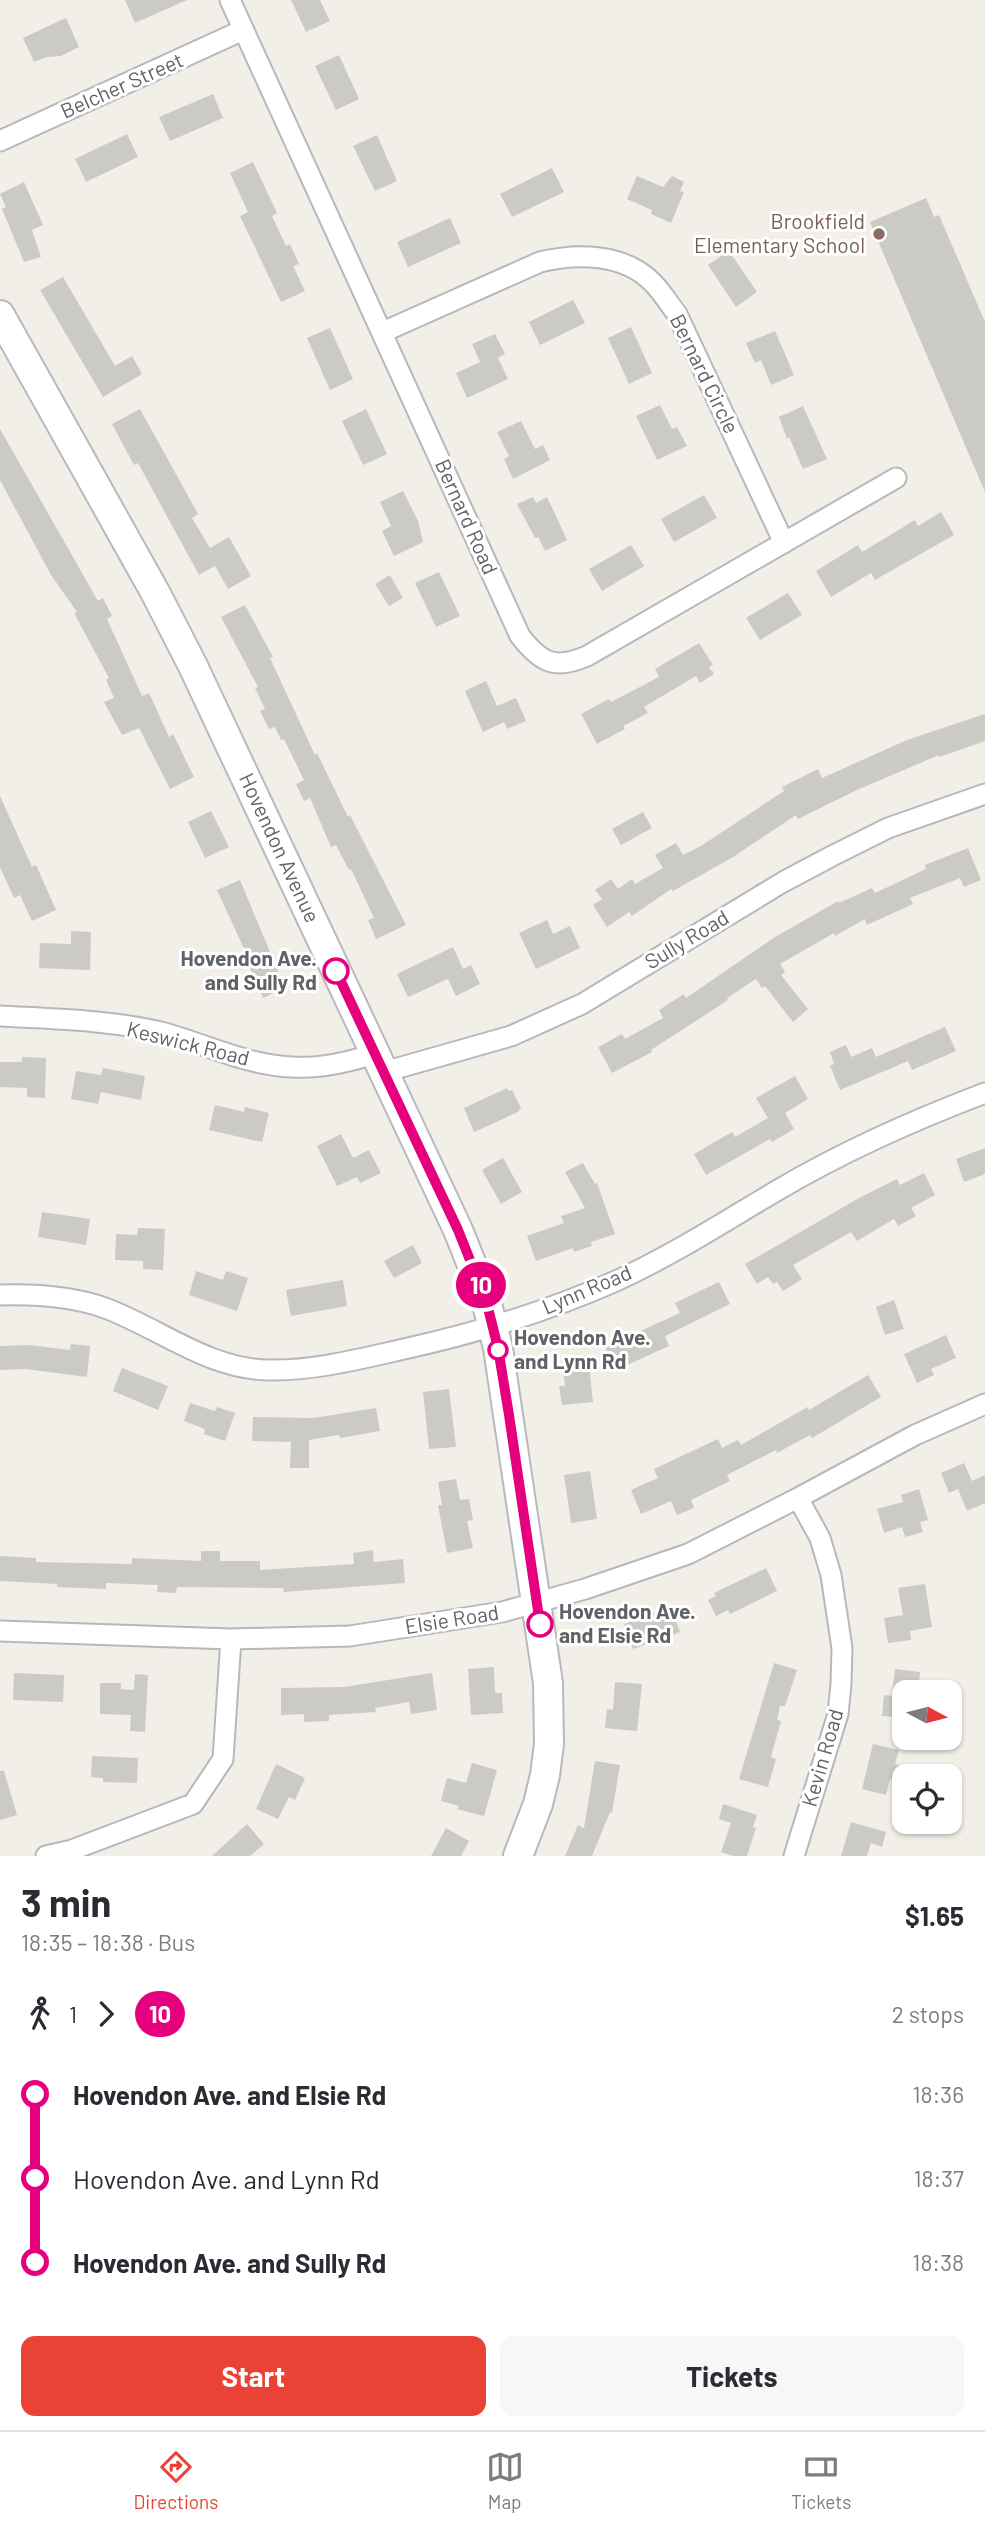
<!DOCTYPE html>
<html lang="en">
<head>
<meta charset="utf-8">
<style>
	body { margin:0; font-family:Barlow,sans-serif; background:#f7f7f7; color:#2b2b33; height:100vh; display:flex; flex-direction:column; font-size:26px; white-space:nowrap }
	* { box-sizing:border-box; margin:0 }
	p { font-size:23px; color:#7c7c81 }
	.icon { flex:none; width:38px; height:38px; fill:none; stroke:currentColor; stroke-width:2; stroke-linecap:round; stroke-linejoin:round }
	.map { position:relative; height:1856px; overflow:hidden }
	.drawer { display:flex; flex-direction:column; background:#fff; flex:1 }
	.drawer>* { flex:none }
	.badge { padding:0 14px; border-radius:23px; font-size:24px; line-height:46px }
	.needle { width:46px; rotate:97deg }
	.controls { position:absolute; left:892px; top:1680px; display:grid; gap:14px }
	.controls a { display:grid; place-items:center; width:70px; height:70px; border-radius:14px; background:#fff; box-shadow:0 2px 5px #0004; font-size:35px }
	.map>.badge { position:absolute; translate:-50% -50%; box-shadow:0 0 0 4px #fff }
	.legs { display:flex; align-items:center; gap:10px; height:77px; padding:0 21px; font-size:23px }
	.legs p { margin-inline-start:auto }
	.headline { display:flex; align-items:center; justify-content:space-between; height:119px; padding:0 21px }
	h1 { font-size:38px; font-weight:700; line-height:52px }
	.button { display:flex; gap:14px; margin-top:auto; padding:14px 21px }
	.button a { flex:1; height:80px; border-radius:14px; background:#ea4335; color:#fff; font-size:28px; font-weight:700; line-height:80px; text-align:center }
	.button a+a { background:#f7f7f7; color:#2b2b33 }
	ul { padding:0 21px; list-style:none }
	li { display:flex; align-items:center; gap:24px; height:84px; font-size:26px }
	li i { display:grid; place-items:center; width:10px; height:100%; margin:0 9px; background:currentColor }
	li i::after { content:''; width:18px; height:18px; margin:-9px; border:5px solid; border-radius:50%; background:#fff }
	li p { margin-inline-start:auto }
	li:first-child i { background:linear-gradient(#0000 50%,currentColor 0) }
	li:last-child i { background:linear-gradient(currentColor 50%,#0000 0) }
	.menu { display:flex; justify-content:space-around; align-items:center; height:98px; border-top:2px solid #e1e1e2; background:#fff; font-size:19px; color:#7c7c81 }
	.menu a { display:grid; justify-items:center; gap:4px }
	.menu .on { color:#ea4335 }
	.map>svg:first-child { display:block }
	.building { fill:#cccac5 }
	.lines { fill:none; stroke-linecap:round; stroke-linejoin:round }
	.street-casing { stroke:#b5b8bc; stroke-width:23 }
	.secondary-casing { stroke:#b6babf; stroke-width:32 }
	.street { stroke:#fff; stroke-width:19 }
	.secondary { stroke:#fff; stroke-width:28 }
	.line-1-casing { stroke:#fff; stroke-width:16 }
	.line-1 { stroke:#e6007e; stroke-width:10 }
	.education-dot { fill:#8d6e63; stroke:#fff; stroke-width:2.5 }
	.stop-1-dot { fill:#fff; stroke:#e6007e; stroke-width:3.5 }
	.labels { text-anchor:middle; stroke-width:6; stroke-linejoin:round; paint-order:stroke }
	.street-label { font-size:21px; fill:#5f6368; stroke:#fff }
	.education-label { font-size:21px; fill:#785e54; stroke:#fff; text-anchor:end }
	.stop-label { font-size:21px; font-weight:bold; fill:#5f6368; stroke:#fff; text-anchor:start }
</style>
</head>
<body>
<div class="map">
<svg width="985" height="1856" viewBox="0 0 985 1856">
	<rect width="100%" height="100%" fill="#f1efe8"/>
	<path class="building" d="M 125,0 L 187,0 L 135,23 Z
		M 291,0 L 320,0 L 330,21 L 306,32 Z
		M 66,18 L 79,47 L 61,56 L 47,57 L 34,62 L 23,38 Z
		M 339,55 L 359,99 L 336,110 L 315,66 Z
		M 213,94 L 223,118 L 170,141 L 159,117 Z
		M 127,134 L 138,157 L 86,182 L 75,159 Z
		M 377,135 L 397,181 L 375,191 L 353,146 Z
		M 253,162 L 277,213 L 272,216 L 286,246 L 290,244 L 299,264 L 293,266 L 305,291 L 281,302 L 240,216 L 248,212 L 230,173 Z
		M 552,168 L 564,192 L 512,217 L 500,194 Z
		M 637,176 L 663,187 L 672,176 L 684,182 L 680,191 L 684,192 L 671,223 L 651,214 L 652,210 L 627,199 Z
		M 24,182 L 43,225 L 32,230 L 41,257 L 24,262 L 2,209 L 6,207 L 0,194 Z
		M 926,198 L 934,217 L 939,215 L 985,322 L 985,492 L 870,222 Z
		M 450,218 L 461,243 L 408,267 L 397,242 Z
		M 729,251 L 757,292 L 736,307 L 708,265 Z
		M 63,277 L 115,366 L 132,356 L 142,374 L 103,397 L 40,290 Z
		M 573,300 L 585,323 L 540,345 L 529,322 Z
		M 631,327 L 652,373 L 629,384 L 608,338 Z
		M 330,328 L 353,379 L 330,390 L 307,338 Z
		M 775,331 L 794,375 L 771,385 L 761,360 L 755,363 L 746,343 Z
		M 495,334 L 505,354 L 498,358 L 508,379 L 467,398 L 456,373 L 480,362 L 472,344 Z
		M 660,405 L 672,429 L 677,427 L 687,446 L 657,460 L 636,416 Z
		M 803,406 L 827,459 L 803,469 L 789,437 L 787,439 L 779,417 Z
		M 140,409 L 198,514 L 192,518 L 210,548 L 229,537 L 251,576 L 228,589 L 215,566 L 199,575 L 138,463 L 134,465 L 112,424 Z
		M 366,409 L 387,454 L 363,465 L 342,421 Z
		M 521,421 L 535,449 L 543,445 L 550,460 L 513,479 L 504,459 L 509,456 L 497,432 Z
		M 0,429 L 98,601 L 103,598 L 112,616 L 107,619 L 142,696 L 149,693 L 169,737 L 173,734 L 194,777 L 170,789 L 139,728 L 122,735 L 104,702 L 114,698 L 106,680 L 109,678 L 74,613 L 77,612 L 51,575 L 0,480 Z
		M 403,491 L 418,521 L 423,542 L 394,556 L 382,531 L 391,526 L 380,502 Z
		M 704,495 L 717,518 L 674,542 L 661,519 Z
		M 533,497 L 536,503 L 547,497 L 567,540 L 545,551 L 538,537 L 535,538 L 517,504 Z
		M 941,512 L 954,535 L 875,580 L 871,573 L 831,597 L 816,571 L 858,545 L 862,552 L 915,520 L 918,526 Z
		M 631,545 L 644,566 L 602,591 L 589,569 Z
		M 439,572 L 460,616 L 436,627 L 415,583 Z
		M 390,575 L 403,598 L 389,606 L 375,584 Z
		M 788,593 L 802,615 L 760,640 L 746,618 Z
		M 245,605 L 273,657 L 270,658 L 315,755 L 317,753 L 348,817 L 350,815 L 406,925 L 376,939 L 368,920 L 374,918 L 351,869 L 349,870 L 336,845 L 331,847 L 310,798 L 304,801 L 296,784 L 304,780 L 284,739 L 281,740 L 275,727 L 269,729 L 260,711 L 265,709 L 255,688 L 258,687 L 221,617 Z
		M 699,643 L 713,665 L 709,667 L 714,674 L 700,683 L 696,676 L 644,707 L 648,713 L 623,726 L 625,729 L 597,744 L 581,714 L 609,699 L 611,702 L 659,677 L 655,669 Z
		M 486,681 L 497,706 L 516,698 L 526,721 L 507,729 L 504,722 L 483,732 L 465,691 Z
		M 985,714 L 985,741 L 939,757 L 939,755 L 857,790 L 798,819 L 796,815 L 733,857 L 673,891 L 671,889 L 632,916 L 629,912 L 607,927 L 593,905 L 602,899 L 595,890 L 611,879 L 618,889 L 632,879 L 635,884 L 663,868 L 655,855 L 676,843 L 683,855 L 701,846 L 784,791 L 782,787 L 818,769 L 822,778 L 907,740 Z
		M 0,796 L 32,867 L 36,865 L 56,910 L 32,921 L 20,895 L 14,898 L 0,867 Z
		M 211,811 L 229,847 L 205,858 L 188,822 Z
		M 643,812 L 652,828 L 621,845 L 612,829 Z
		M 968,848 L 981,880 L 964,887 L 960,878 L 910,898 L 913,904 L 867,925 L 865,919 L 835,936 L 834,933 L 780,964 L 785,972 L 781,975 L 808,1009 L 793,1022 L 765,986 L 762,988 L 756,979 L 727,998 L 728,1000 L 651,1050 L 652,1052 L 612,1073 L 598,1047 L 622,1034 L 625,1039 L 663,1018 L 659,1010 L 684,994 L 686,998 L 775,937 L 838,901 L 839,903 L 872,888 L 875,893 L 926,869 L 925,865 Z
		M 240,880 L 285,988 L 263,998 L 244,954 L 246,953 L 217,890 Z
		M 547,920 L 553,934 L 570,926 L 580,948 L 536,969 L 519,933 Z
		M 71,931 L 91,932 L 90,970 L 39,968 L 40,943 L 71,944 Z
		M 453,947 L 463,969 L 471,965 L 480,984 L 456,996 L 448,979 L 408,997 L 397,974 Z
		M 945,1027 L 956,1051 L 912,1070 L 908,1061 L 840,1090 L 830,1066 L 834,1064 L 830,1052 L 846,1045 L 851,1057 L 872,1048 L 876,1057 Z
		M 22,1057 L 46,1058 L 45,1098 L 27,1097 L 27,1088 L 0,1087 L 0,1062 L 22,1062 Z
		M 103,1068 L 145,1076 L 141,1100 L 101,1092 L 98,1104 L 71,1099 L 76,1071 L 101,1075 Z
		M 795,1076 L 808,1099 L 785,1113 L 794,1129 L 772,1142 L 770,1139 L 706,1175 L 694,1154 L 732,1132 L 735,1137 L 768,1118 L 756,1098 Z
		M 507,1088 L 509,1091 L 512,1090 L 521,1108 L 518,1112 L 474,1132 L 464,1108 Z
		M 215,1105 L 244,1112 L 245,1107 L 269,1113 L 262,1142 L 209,1130 Z
		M 341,1134 L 353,1158 L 369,1150 L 381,1173 L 360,1183 L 357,1177 L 337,1186 L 317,1146 Z
		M 985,1148 L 985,1174 L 964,1182 L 956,1159 Z
		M 503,1158 L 522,1192 L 501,1204 L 482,1170 Z
		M 583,1163 L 595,1184 L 597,1183 L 615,1234 L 591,1242 L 592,1246 L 574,1252 L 573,1248 L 536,1261 L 527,1236 L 564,1223 L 561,1216 L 585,1208 L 565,1172 Z
		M 924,1173 L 935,1195 L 911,1208 L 916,1216 L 898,1226 L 894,1219 L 857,1241 L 851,1232 L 793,1265 L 802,1279 L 783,1291 L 777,1282 L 773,1284 L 768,1277 L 757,1284 L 745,1264 L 859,1198 L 897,1179 L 900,1185 Z
		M 42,1212 L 90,1219 L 86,1245 L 38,1237 Z
		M 138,1228 L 165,1229 L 163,1270 L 143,1269 L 143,1261 L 115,1260 L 116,1234 L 137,1235 Z
		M 413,1245 L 422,1263 L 394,1278 L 384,1261 Z
		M 196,1271 L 223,1280 L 226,1271 L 248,1278 L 237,1311 L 189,1295 Z
		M 343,1280 L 347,1306 L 291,1316 L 286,1290 Z
		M 719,1282 L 730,1304 L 665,1336 L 669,1346 L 616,1370 L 605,1347 L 680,1313 L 675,1303 Z
		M 894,1300 L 904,1329 L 885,1335 L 876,1307 Z
		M 946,1335 L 956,1358 L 931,1369 L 934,1375 L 917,1383 L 904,1354 Z
		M 71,1344 L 90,1346 L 87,1377 L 26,1369 L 0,1370 L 0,1346 L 30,1345 L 70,1350 Z
		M 588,1355 L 593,1402 L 562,1405 L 559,1386 L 565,1386 L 562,1358 Z
		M 122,1368 L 168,1386 L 158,1410 L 113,1391 Z
		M 868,1375 L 881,1397 L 812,1438 L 810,1435 L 777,1453 L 776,1450 L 727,1475 L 730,1481 L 691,1500 L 694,1508 L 677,1515 L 671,1501 L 641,1514 L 631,1490 L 658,1478 L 654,1469 L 718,1439 L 722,1448 L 738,1440 L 741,1445 L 804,1409 L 807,1407 L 809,1410 Z
		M 449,1389 L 456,1447 L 429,1449 L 423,1392 Z
		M 190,1403 L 215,1411 L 217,1407 L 235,1413 L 225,1441 L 204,1434 L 205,1429 L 184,1421 Z
		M 376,1408 L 380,1431 L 340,1438 L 339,1435 L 309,1440 L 309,1468 L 290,1468 L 291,1442 L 252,1441 L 253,1417 L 313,1418 Z
		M 964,1463 L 972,1481 L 985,1475 L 985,1503 L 967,1511 L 958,1489 L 949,1493 L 941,1473 Z
		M 590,1471 L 597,1519 L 571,1523 L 564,1475 Z
		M 456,1479 L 460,1500 L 469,1499 L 473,1520 L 467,1521 L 473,1548 L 447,1553 L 438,1505 L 442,1505 L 438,1482 Z
		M 919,1489 L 928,1520 L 920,1522 L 923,1532 L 905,1537 L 902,1527 L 884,1533 L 877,1509 L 903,1502 L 901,1495 Z
		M 373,1550 L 374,1562 L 403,1559 L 405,1583 L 284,1592 L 283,1588 L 177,1587 L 176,1593 L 157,1592 L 158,1585 L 106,1583 L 106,1589 L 57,1587 L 57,1584 L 0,1581 L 0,1556 L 36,1558 L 36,1562 L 132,1564 L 132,1558 L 201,1561 L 201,1551 L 220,1551 L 220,1561 L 260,1561 L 260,1570 L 354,1564 L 353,1553 Z
		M 766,1568 L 777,1591 L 730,1614 L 728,1610 L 716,1616 L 708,1600 L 716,1596 L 714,1593 Z
		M 925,1584 L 932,1627 L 910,1631 L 911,1640 L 888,1643 L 884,1618 L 903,1615 L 898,1588 Z
		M 671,1607 L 680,1632 L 633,1649 L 624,1624 Z
		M 774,1663 L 797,1670 L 785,1706 L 780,1706 L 777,1720 L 781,1721 L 771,1757 L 776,1759 L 768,1787 L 739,1779 Z
		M 494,1667 L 495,1693 L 502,1693 L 503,1713 L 471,1715 L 468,1669 Z
		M 895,1669 L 920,1672 L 918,1692 L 892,1692 Z
		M 14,1673 L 64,1675 L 63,1702 L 13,1700 Z
		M 432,1673 L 437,1710 L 411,1714 L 409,1702 L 375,1708 L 376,1712 L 329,1715 L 329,1721 L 304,1722 L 304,1714 L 281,1715 L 281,1688 L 344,1687 Z
		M 135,1674 L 148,1675 L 145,1732 L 130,1731 L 131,1715 L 100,1714 L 100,1683 L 121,1683 L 121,1689 L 134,1690 Z
		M 615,1682 L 642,1684 L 637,1731 L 605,1728 L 607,1709 L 613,1710 Z
		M 884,1695 L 905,1697 L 905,1718 L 882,1716 Z
		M 873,1744 L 899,1750 L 895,1764 L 905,1767 L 902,1782 L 890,1779 L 886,1795 L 862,1789 Z
		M 92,1756 L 138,1758 L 137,1783 L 103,1782 L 103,1778 L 91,1777 Z
		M 595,1761 L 620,1765 L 612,1813 L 610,1812 L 592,1856 L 565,1856 L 578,1825 L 584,1828 Z
		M 472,1763 L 497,1770 L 484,1816 L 457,1809 L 459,1806 L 441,1801 L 447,1778 L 466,1783 Z
		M 276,1764 L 305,1778 L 295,1800 L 289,1797 L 278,1819 L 256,1809 Z
		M 0,1771 L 4,1771 L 17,1815 L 0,1820 Z
		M 723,1804 L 757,1815 L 753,1827 L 756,1828 L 747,1856 L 733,1856 L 721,1852 L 731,1823 L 719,1819 Z
		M 851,1822 L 886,1832 L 882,1847 L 871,1843 L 867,1856 L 841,1856 Z
		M 247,1824 L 264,1844 L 250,1856 L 212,1856 Z
		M 446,1828 L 469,1841 L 461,1856 L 431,1856 Z"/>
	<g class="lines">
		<g class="street-casing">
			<path id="street" d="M 230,0 L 520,636 C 541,663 555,670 587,656 L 896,478
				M 0,141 L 243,30
				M 383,332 L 540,262 C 577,253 624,253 653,283 C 662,292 669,304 677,314 L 784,543
				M 0,1016 C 53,1019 109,1020 161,1032 C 203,1043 246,1065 291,1067 C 320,1069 348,1062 375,1054
				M 384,1072 L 511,1036 L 582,1004 L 783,882 L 832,856 L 888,828 L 985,794
				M 0,1295 C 35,1294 72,1296 105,1308 C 159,1328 208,1369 268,1370 C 313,1371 360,1359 404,1349 C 477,1333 548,1311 616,1281 C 673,1255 725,1221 778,1190 C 844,1151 914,1120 985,1093
				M 0,1631 L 231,1639 L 350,1636 L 502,1612 L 585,1589 L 688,1554 L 798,1498 L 915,1435 L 985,1404
				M 46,1856 L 72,1850 L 193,1804 L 223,1759 L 231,1639
				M 794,1856 L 838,1714 L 841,1684 L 842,1648 L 831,1575 L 820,1538 L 798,1498"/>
		</g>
		<g class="secondary-casing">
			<path id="secondary" d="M 0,315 L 155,592 L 193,666 L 458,1230 L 486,1300 L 498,1348 L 548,1683 L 549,1744 L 545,1775 L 538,1804 L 518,1856"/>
		</g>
		<use href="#street" class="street"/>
		<use href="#secondary" class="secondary"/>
	</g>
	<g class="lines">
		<g class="line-1-casing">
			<path id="line-1" d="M 336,971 L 458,1230 L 486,1300 L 498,1348 L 509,1415 L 540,1624"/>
		</g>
		<use href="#line-1" class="line-1"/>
	</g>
	<circle class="education-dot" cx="879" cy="234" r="7"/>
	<g class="stop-1-dot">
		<circle cx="336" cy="971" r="12"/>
		<circle cx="498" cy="1350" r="9"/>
		<circle cx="540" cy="1624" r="12"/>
	</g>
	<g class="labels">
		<g class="street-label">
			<text transform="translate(122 86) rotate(-24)" y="7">Belcher Street</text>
			<text transform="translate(704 374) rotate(64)" y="7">Bernard Circle</text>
			<text transform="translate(466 517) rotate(66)" y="7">Bernard Road</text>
			<text transform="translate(279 848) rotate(65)" y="7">Hovendon Avenue</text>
			<text transform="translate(687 940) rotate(-31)" y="7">Sully Road</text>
			<text transform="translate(188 1044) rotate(14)" y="7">Keswick Road</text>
			<text transform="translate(587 1290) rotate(-23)" y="7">Lynn Road</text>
			<text transform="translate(452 1620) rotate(-9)" y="7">Elsie Road</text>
			<text transform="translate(823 1758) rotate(-74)" y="7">Kevin Road</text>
		</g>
		<g class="education-label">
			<text x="865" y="229">Brookfield<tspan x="865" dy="24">Elementary School</tspan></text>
		</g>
		<g class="stop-label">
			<text x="317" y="966" text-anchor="end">Hovendon Ave.<tspan x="317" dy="24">and Sully Rd</tspan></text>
			<text x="514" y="1345">Hovendon Ave.<tspan x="514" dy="24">and Lynn Rd</tspan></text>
			<text x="559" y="1619">Hovendon Ave.<tspan x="559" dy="24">and Elsie Rd</tspan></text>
		</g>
	</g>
</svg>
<div class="controls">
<a><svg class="needle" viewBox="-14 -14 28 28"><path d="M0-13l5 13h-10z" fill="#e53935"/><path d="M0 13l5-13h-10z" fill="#7c7c81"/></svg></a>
<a><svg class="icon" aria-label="locate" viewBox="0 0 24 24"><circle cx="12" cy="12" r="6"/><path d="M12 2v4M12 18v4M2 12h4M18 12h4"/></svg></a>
</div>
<b class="badge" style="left:481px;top:1285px;background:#e6007e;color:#fff">10</b>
</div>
<section class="drawer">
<div class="headline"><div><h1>3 min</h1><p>18:35 – 18:38 · Bus</p></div><b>$1.65</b></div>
<div class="legs"><svg class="icon" aria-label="walk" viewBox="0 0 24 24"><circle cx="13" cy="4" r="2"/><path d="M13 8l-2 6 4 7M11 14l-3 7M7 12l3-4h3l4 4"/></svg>1<svg class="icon" aria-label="forward" viewBox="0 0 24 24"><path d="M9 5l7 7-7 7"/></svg><b class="badge" style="background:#e6007e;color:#fff">10</b><p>2 stops</p></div>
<ul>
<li><i style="color:#e6007e"></i><b>Hovendon Ave. and Elsie Rd</b><p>18:36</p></li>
<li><i style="color:#e6007e"></i><span>Hovendon Ave. and Lynn Rd</span><p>18:37</p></li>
<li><i style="color:#e6007e"></i><b>Hovendon Ave. and Sully Rd</b><p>18:38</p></li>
</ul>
<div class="button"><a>Start</a><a>Tickets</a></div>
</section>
<nav class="menu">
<a class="on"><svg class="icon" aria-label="directions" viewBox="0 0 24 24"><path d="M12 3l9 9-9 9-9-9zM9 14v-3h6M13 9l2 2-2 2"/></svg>Directions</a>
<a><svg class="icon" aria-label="map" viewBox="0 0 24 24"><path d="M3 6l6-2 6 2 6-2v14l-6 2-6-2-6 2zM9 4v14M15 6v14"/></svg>Map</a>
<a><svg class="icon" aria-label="tickets" viewBox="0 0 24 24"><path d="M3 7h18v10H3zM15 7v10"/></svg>Tickets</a>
</nav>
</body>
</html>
